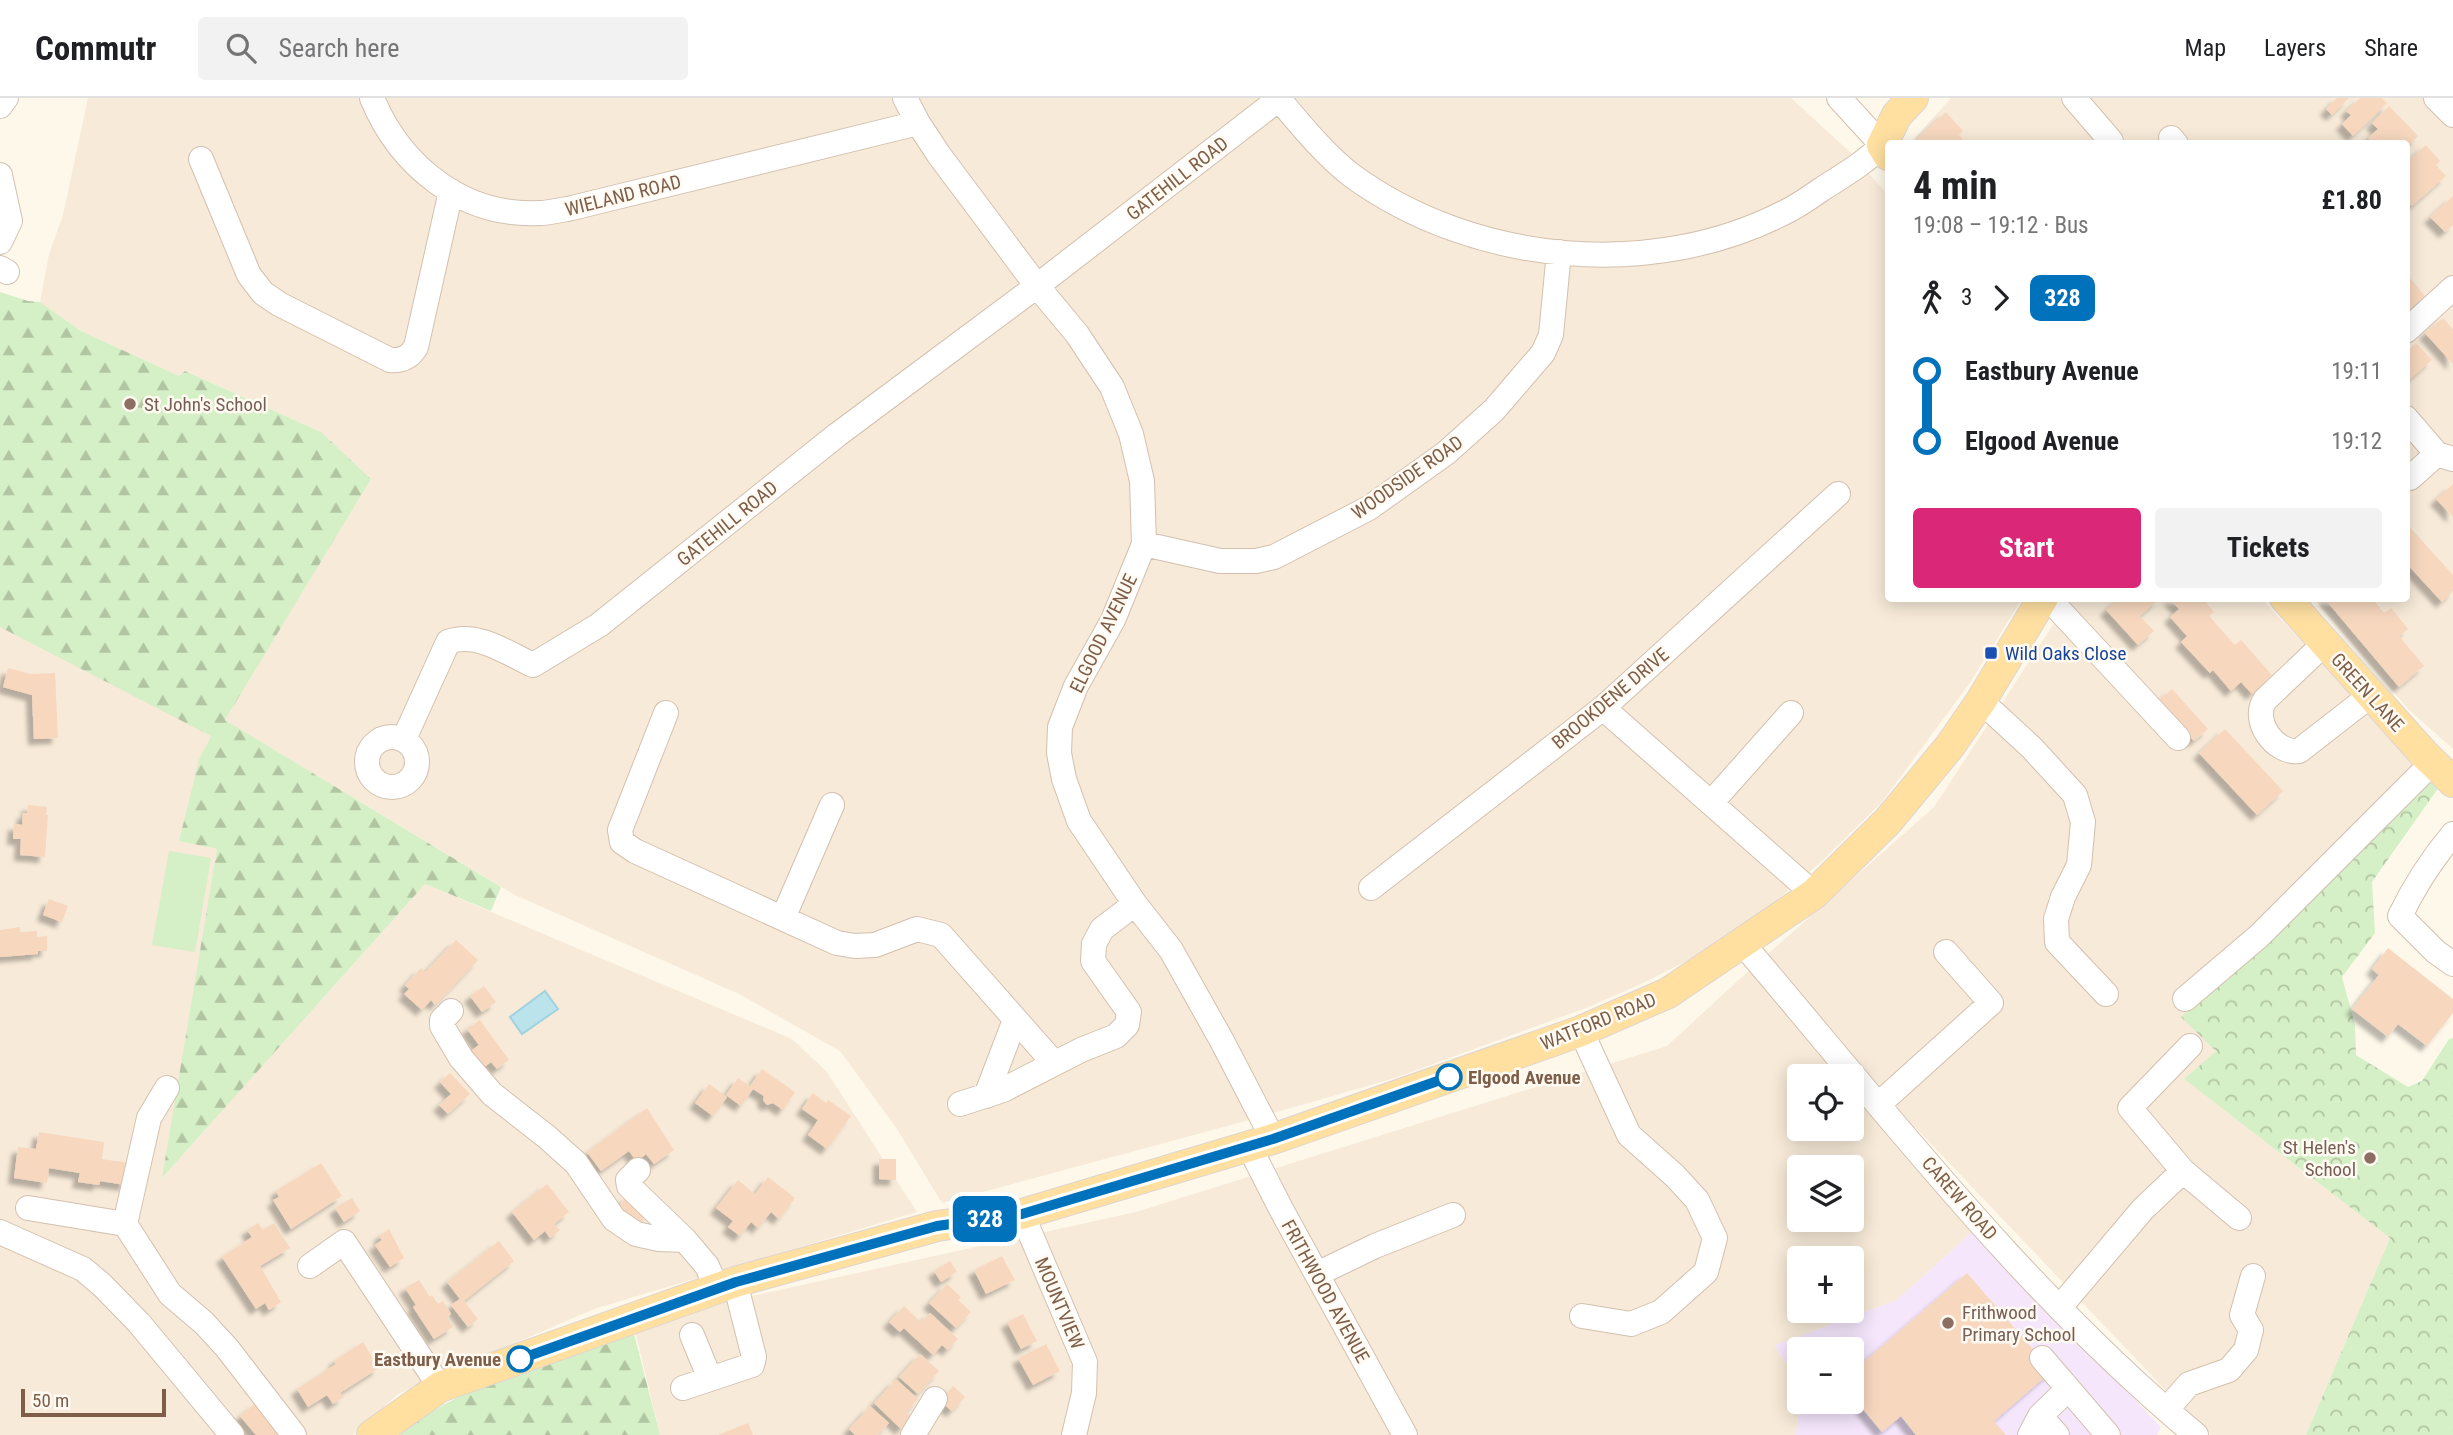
<!DOCTYPE html>
<html lang="en">
<head>
<meta charset="utf-8">
<style>
	body { margin:0; font-family:"Roboto Condensed",sans-serif; background:#f2f2f2; color:#202124; height:100vh; display:flex; flex-direction:column; font-size:26px; white-space:nowrap }
	* { box-sizing:border-box; margin:0 }
	p { font-size:23px; color:#757577 }
	.icon { flex:none; width:38px; height:38px; fill:none; stroke:currentColor; stroke-width:2; stroke-linecap:round; stroke-linejoin:round }
	.map { position:relative; flex:1; overflow:hidden }
	.drawer { position:absolute; left:1885px; top:42px; width:525px; height:462px; display:flex; flex-direction:column; background:#fff; border-radius:7px; box-shadow:0 4px 18px #0003 }
	.drawer>* { flex:none }
	.badge { padding:0 14px; border-radius:10px; font-size:24px; line-height:46px }
	.fabs { position:absolute; left:1787px; top:966px; display:grid; gap:14px }
	.fabs a { display:grid; place-items:center; width:77px; height:77px; border-radius:7px; background:#fff; box-shadow:0 4px 18px #0003; font-size:35px }
	.scale { position:absolute; left:21px; bottom:18px; width:145px; box-sizing:border-box; padding-left:7px; border:4px solid #7e5e49; border-top:0; font-size:19px; line-height:24px; white-space:nowrap; color:#7e5e49; -webkit-text-stroke:5px #fffbf3; paint-order:stroke }
	.map>.badge { position:absolute; translate:-50% -50%; box-shadow:0 0 0 4px #fff }
	.legs { display:flex; align-items:center; gap:10px; height:77px; padding:0 28px; font-size:23px }
	.legs p { margin-inline-start:auto }
	.headline { display:flex; align-items:center; justify-content:space-between; height:119px; padding:0 28px }
	h1 { font-size:38px; font-weight:700; line-height:52px }
	.cta { display:flex; gap:14px; margin-top:auto; padding:14px 28px }
	.cta a { flex:1; height:80px; border-radius:7px; background:#db2777; color:#fff; font-size:28px; font-weight:700; line-height:80px; text-align:center }
	.cta a+a { background:#f2f2f2; color:#202124 }
	ul { padding:0 28px; list-style:none }
	li { display:flex; align-items:center; gap:24px; height:70px; font-size:26px }
	li i { display:grid; place-items:center; width:10px; height:100%; margin:0 9px; background:currentColor }
	li i::after { content:''; width:18px; height:18px; margin:-9px; border:5px solid; border-radius:50%; background:#fff }
	li p { margin-inline-start:auto }
	li:first-child i { background:linear-gradient(#0000 50%,currentColor 0) }
	li:last-child i { background:linear-gradient(currentColor 50%,#0000 0) }
	header { display:flex; align-items:center; gap:42px; box-sizing:border-box; height:98px; padding:0 35px; background:#fff; border-bottom:2px solid #e0e0e0 }
	header strong { font-size:33px }
	nav { display:flex; gap:38px; margin-inline-start:auto; font-size:24px }
	.search { width:490px; height:63px; background:#f2f2f2; display:flex; align-items:center; gap:18px; box-sizing:border-box; padding:0 24px; border-radius:7px; color:#757577; font-size:26px }
	.map>svg:first-child { display:block }
	.residential { fill:#f7ead8; fill-rule:evenodd }
	.education { fill:#f5e6fc }
	.forest { fill:url(#forest-firs) }
	.park { fill:url(#park-crowns) }
	.garden { fill:#d5efc6 }
	.water { fill:#bbe3ec; stroke:#a0d2df; stroke-width:2 }
	.building { fill:#f7d8bf; filter:url(#shadow) }
	.lines { fill:none; stroke-linecap:round; stroke-linejoin:round }
	.minor-casing { stroke:#d3c0ae; stroke-width:26 }
	.major-casing { stroke:#ddd5d0; stroke-width:32 }
	.minor { stroke:#fff; stroke-width:24 }
	.major { stroke:#ffe0a1; stroke-width:30 }
	.line-1-casing { stroke:#fff; stroke-width:16 }
	.line-1 { stroke:#0072bc; stroke-width:10 }
	.education-dot { fill:#8d6e63; stroke:#fffbf3; stroke-width:2.5 }
	.transit-dot { fill:#1a4fb4; stroke:#fffbf3; stroke-width:2.5 }
	.stop-1-dot { fill:#fff; stroke:#0072bc; stroke-width:3.5 }
	.labels { text-anchor:middle; stroke-width:5; stroke-linejoin:round; paint-order:stroke }
	.street-label { font-size:19px; fill:#7e5e49; stroke:#fffbf3 }
	.education-label { font-size:19px; fill:#785e54; stroke:#fffbf3; text-anchor:start }
	.transit-label { font-size:19px; fill:#164399; stroke:#fffbf3; text-anchor:start }
	.stop-label { font-size:19px; font-weight:bold; fill:#7e5e49; stroke:#fffbf3; text-anchor:start }
</style>
</head>
<body>
<header>
<strong>Commutr</strong>
<div class="search"><svg class="icon" aria-label="search" viewBox="0 0 24 24"><circle cx="10" cy="10" r="6"/><path d="M15 15l6 6"/></svg>Search here</div>
<nav><a>Map</a><a>Layers</a><a>Share</a></nav>
</header>
<div class="map">
<svg width="2453" height="1337" viewBox="0 0 2453 1337">
	<defs>
		<pattern id="forest-firs" width="22" height="20" patternUnits="userSpaceOnUse" patternTransform="scale(1.75)"><rect width="22" height="20" fill="#d5efc6"/><path d="M5 1l3.5 6h-7zM16 11l3.5 6h-7z" fill="#b2c5a3"/></pattern>
		<pattern id="park-crowns" width="20" height="18" patternUnits="userSpaceOnUse" patternTransform="scale(1.75)"><rect width="20" height="18" fill="#d5efc6"/><path d="M2 6a3 3 0 1 1 6 0M12 15a3 3 0 1 1 6 0" fill="none" stroke="#b2c5a3"/></pattern>
		<filter id="shadow"><feDropShadow dx="-6" dy="6" stdDeviation="2" flood-color="#0004"/></filter>
	</defs>
	<rect width="100%" height="100%" fill="#fef8ea"/>
	<path class="residential" d="M 88,0 L 1791,0 L 1850,54 L 1888,97 L 1888,500 L 2022,501 L 1969,586 L 1882,704 L 1820,765 L 1732,840 L 1643,885 L 1586,910 L 1395,980 L 1242,1024 L 942,1105 L 897,1031 L 840,953 L 739,896 L 515,797 L 225,622 L 371,381 L 321,334 L 186,273 L 179,278 L 81,233 L 40,204 L 49,156 L 63,117 Z
		M 1951,0 L 2453,0 L 2453,651 L 2408,611 L 2314,501 L 2406,500 L 2406,46 L 1920,46 L 1915,40 Z
		M 2070,501 L 2262,501 L 2430,680 L 2216,953 L 2184,981 L 2390,1140 L 2306,1337 L 2212,1337 L 2198,1326 L 1915,1029 L 1899,1045 L 1973,1133 L 1897,1202 L 1775,1247 L 1781,1259 L 1799,1280 L 1799,1304 L 1808,1304 L 1798,1318 L 1796,1337 L 660,1337 L 633,1224 L 1136,1114 L 1667,948 L 1743,878 L 1934,709 ZM 1799,978 L 1852,978 L 1852,1031 L 1799,1031 ZM 1799,1069 L 1852,1069 L 1852,1122 L 1799,1122 ZM 1799,1160 L 1852,1160 L 1852,1213 L 1799,1213 Z
		M 0,523 L 211,638 L 199,661 L 179,743 L 217,751 L 163,1079 L 425,786 L 792,941 L 827,974 L 917,1114 L 594,1211 L 398,1296 L 353,1337 L 0,1337 Z"/>
	<path class="education" d="M 1973,1133 L 2161,1329 L 2157,1337 L 1796,1337 L 1798,1318 L 1808,1304 L 1852,1304 L 1852,1251 L 1799,1251 L 1799,1280 L 1781,1259 L 1775,1247 L 1897,1202 Z"/>
	<path class="forest" d="M 0,194 L 28,203 L 40,204 L 81,233 L 179,278 L 185,273 L 321,334 L 371,381 L 225,622 L 501,789 L 491,813 L 425,786 L 162,1080 L 217,751 L 179,743 L 199,661 L 211,638 L 0,529 Z
		M 633,1232 L 660,1337 L 393,1337 L 447,1305 L 558,1249 Z"/>
	<path class="park" d="M 2429,682 L 2439,689 L 2372,784 L 2375,835 L 2342,879 L 2355,927 L 2356,957 L 2408,989 L 2422,983 L 2449,941 L 2453,940 L 2453,1337 L 2306,1337 L 2390,1140 L 2184,981 L 2216,953 L 2181,919 Z"/>
	<path class="garden" d="M 169,753 L 211,760 L 195,854 L 152,847 Z"/>
	<path class="water" d="M 545,893 L 558,911 L 522,936 L 510,919 Z"/>
	<path class="building" d="M 2337,0 L 2349,0 L 2332,17 L 2326,11 Z
		M 2360,0 L 2382,0 L 2387,5 L 2353,38 L 2342,26 L 2351,17 L 2346,13 Z
		M 2389,8 L 2418,38 L 2406,50 L 2406,46 L 2373,46 L 2368,40 L 2378,31 L 2372,25 Z
		M 1946,14 L 1963,33 L 1959,37 L 1967,46 L 1912,46 Z
		M 2426,47 L 2440,63 L 2436,67 L 2446,78 L 2412,108 L 2406,103 L 2406,65 Z
		M 2453,98 L 2453,127 L 2445,134 L 2430,119 Z
		M 2406,175 L 2425,198 L 2406,214 Z
		M 2443,220 L 2453,231 L 2453,266 L 2425,235 Z
		M 2416,245 L 2432,262 L 2409,282 L 2406,280 L 2406,254 Z
		M 2453,386 L 2453,419 L 2436,401 Z
		M 2406,425 L 2453,477 L 2453,493 L 2442,504 L 2406,465 Z
		M 2119,500 L 2160,500 L 2140,518 L 2154,533 L 2138,547 L 2106,512 Z
		M 2169,500 L 2202,500 L 2214,514 L 2209,518 L 2235,547 L 2241,542 L 2272,577 L 2252,596 L 2241,584 L 2231,593 L 2213,572 L 2210,575 L 2181,544 L 2187,538 L 2170,519 L 2179,511 Z
		M 2324,500 L 2372,500 L 2384,515 L 2391,510 L 2408,531 L 2399,538 L 2424,568 L 2399,589 Z
		M 8,570 L 31,576 L 55,575 L 58,640 L 34,641 L 32,597 L 3,589 Z
		M 2172,591 L 2208,631 L 2194,643 L 2158,603 Z
		M 2225,631 L 2283,693 L 2257,717 L 2199,655 Z
		M 28,707 L 47,709 L 46,717 L 48,717 L 45,759 L 20,757 L 21,741 L 13,741 L 14,726 L 22,727 L 23,715 L 27,715 Z
		M 49,801 L 68,808 L 62,824 L 43,817 Z
		M 20,829 L 20,834 L 37,833 L 37,839 L 47,838 L 47,853 L 38,853 L 38,856 L 0,859 L 0,832 Z
		M 456,842 L 478,862 L 435,907 L 431,902 L 422,912 L 404,896 L 409,891 L 405,887 L 421,870 L 425,874 Z
		M 2388,850 L 2453,901 L 2453,915 L 2427,948 L 2398,926 L 2388,939 L 2352,911 L 2379,877 L 2372,871 Z
		M 484,888 L 496,904 L 482,914 L 470,898 Z
		M 480,922 L 509,962 L 497,971 L 491,964 L 479,973 L 467,956 L 479,947 L 467,931 Z
		M 762,971 L 795,994 L 783,1012 L 773,1005 L 767,1007 L 763,1002 L 764,998 L 753,991 L 741,1008 L 726,997 L 738,980 L 750,988 Z
		M 450,975 L 470,996 L 448,1016 L 439,1007 L 451,996 L 440,984 Z
		M 709,986 L 727,999 L 713,1018 L 695,1005 Z
		M 813,995 L 826,1005 L 828,1002 L 851,1018 L 827,1051 L 808,1037 L 818,1022 L 802,1011 Z
		M 647,1010 L 674,1052 L 654,1066 L 646,1056 L 641,1060 L 634,1060 L 629,1053 L 601,1073 L 587,1054 Z
		M 39,1034 L 104,1044 L 102,1061 L 129,1065 L 126,1087 L 100,1083 L 99,1087 L 78,1084 L 80,1075 L 49,1070 L 47,1085 L 14,1080 L 18,1049 L 36,1051 Z
		M 879,1061 L 896,1061 L 896,1082 L 879,1081 Z
		M 321,1065 L 342,1098 L 291,1131 L 273,1102 L 279,1099 L 276,1093 Z
		M 768,1079 L 795,1100 L 779,1121 L 771,1114 L 758,1130 L 751,1124 L 740,1138 L 728,1129 L 733,1123 L 716,1110 L 738,1082 L 755,1096 Z
		M 547,1086 L 569,1114 L 554,1126 L 560,1132 L 550,1140 L 545,1133 L 534,1142 L 512,1114 Z
		M 626,1098 L 649,1114 L 638,1130 L 615,1115 Z
		M 352,1100 L 360,1113 L 344,1124 L 335,1110 Z
		M 258,1125 L 263,1132 L 274,1125 L 290,1150 L 260,1168 L 281,1204 L 269,1212 L 265,1205 L 256,1211 L 222,1159 L 252,1139 L 247,1132 Z
		M 389,1131 L 404,1160 L 390,1169 L 375,1147 L 382,1142 L 379,1138 Z
		M 499,1143 L 514,1163 L 464,1203 L 478,1221 L 468,1229 L 451,1207 L 460,1201 L 447,1184 Z
		M 1002,1158 L 1015,1182 L 986,1196 L 974,1172 Z
		M 950,1163 L 957,1174 L 941,1184 L 934,1173 Z
		M 1967,1175 L 2052,1273 L 1994,1323 L 2006,1337 L 1916,1337 L 1901,1318 L 1882,1334 L 1852,1298 L 1852,1274 Z
		M 419,1182 L 430,1199 L 432,1197 L 438,1206 L 443,1203 L 451,1216 L 447,1219 L 453,1229 L 434,1241 L 413,1209 L 416,1207 L 405,1190 Z
		M 947,1186 L 961,1199 L 958,1202 L 971,1214 L 956,1230 L 929,1205 Z
		M 904,1208 L 921,1224 L 930,1215 L 958,1241 L 948,1252 L 942,1247 L 933,1257 L 904,1230 L 900,1234 L 889,1224 Z
		M 1023,1216 L 1037,1243 L 1021,1251 L 1007,1224 Z
		M 363,1244 L 379,1270 L 340,1295 L 344,1299 L 333,1306 L 327,1297 L 308,1309 L 297,1291 L 336,1266 L 334,1263 Z
		M 1046,1246 L 1060,1273 L 1033,1287 L 1018,1260 Z
		M 920,1256 L 939,1273 L 918,1296 L 899,1279 Z
		M 896,1281 L 918,1301 L 906,1314 L 912,1319 L 901,1331 L 874,1305 Z
		M 953,1288 L 965,1299 L 952,1313 L 940,1303 Z
		M 256,1305 L 280,1333 L 276,1337 L 256,1337 L 240,1318 Z
		M 870,1308 L 889,1325 L 878,1337 L 855,1337 L 849,1331 Z
		M 748,1325 L 753,1337 L 718,1337 Z"/>
	<g class="lines">
		<g class="minor-casing">
			<path id="minor" d="M 372,0 C 400,68 463,119 539,115 C 550,115 561,112 572,110 L 918,25
				M 905,0 L 918,25 L 939,57 L 1037,188 L 1077,236 L 1112,289 L 1131,336 L 1142,383 L 1144,446 L 1113,522 L 1076,588 L 1060,629 L 1059,655 L 1064,681 L 1079,723 L 1135,806 L 1171,852 L 1222,943 L 1273,1041
				M 1278,0 C 1300,26 1324,56 1351,77 C 1474,167 1656,184 1791,111 C 1802,105 1812,98 1822,91 C 1844,77 1865,65 1882,47 L 1839,0
				M 2074,0 L 2111,43
				M 2436,0 L 2453,17
				M 0,8 L 6,0
				M 2171,40 L 2176,46
				M 201,61 L 249,177 L 263,195 L 279,206 L 390,262 C 402,263 410,259 416,249 L 451,93
				M 0,77 L 10,123 L 0,144
				M 0,170 L 7,174
				M 2406,233 L 2453,190
				M 2406,320 L 2437,356 L 2453,361
				M 2410,380 L 2437,356
				M 1144,446 L 1220,463 L 1256,463 L 1274,459 L 1369,410 L 1446,355 L 1494,312 L 1543,255 L 1551,237 L 1559,154
				M 2048,500 L 2178,640
				M 2325,545 L 2265,602 C 2251,623 2275,656 2299,653 L 2371,597
				M 1981,603 L 2032,650 L 2075,697 L 2083,724 L 2079,767 L 2063,799 L 2056,821 L 2057,844 L 2106,896
				M 1603,610 L 1814,796
				M 666,615 L 620,732 L 622,744 L 635,753 L 837,845 L 855,848 L 875,847 L 917,831 L 941,837 L 1054,965
				M367 664a25 25 0 1 1 50 0a25 25 0 1 1-50 0Z
				M 404,641 L 448,544 C 477,533 507,555 533,567 L 599,527 L 837,337 L 1037,188 L 1279,1
				M 1711,705 L 1791,615
				M 2453,736 C 2432,761 2414,789 2400,818 L 2436,854 L 2453,866
				M 1371,790 L 1603,610 L 1838,396
				M 783,820 L 832,707
				M 1743,846 C 1886,1014 2025,1195 2196,1337
				M 2185,901 L 2259,838 L 2432,665
				M 451,913 L 442,922 L 442,928 L 461,960 L 492,996 L 547,1039 L 576,1065 L 614,1121 L 636,1136 L 659,1141 L 685,1142 L 707,1168 L 717,1191
				M 1581,933 L 1629,1037 L 1675,1078 L 1697,1102 L 1715,1140 L 1706,1174 L 1661,1214 L 1631,1226 L 1582,1218
				M 986,998 L 1015,922
				M 960,1006 L 1003,992 L 1081,952 L 1116,938 L 1127,927 L 1129,914 L 1093,863 L 1094,846 L 1102,831 L 1135,806
				M 1879,1006 L 1991,905 L 1946,854
				M 1249,1048 L 1281,1111 L 1405,1337
				M 638,1072 L 628,1082 L 629,1088 L 685,1142
				M 2183,1073 L 2239,1120
				M 28,1110 L 125,1126 L 170,1196 L 204,1225 L 227,1250 L 294,1337
				M 1022,1116 L 1085,1264 L 1084,1295 L 1074,1337
				M 125,1126 L 149,1020 L 167,990
				M 0,1134 L 83,1171 L 102,1187 L 139,1225 L 232,1337
				M 310,1168 L 344,1144 L 440,1289
				M 1317,1176 L 1375,1148 L 1453,1117
				M 2060,1209 L 2143,1111 L 2183,1073 L 2130,1010 L 2190,948
				M 692,1237 L 710,1281
				M 2042,1260 L 2108,1337
				M 683,1290 L 752,1267 L 754,1259 L 735,1184
				M 2167,1311 L 2189,1286 L 2229,1272 L 2246,1252 L 2251,1232 L 2242,1217 L 2253,1178
				M 2040,1318 L 2057,1337
				M 913,1337 L 935,1301
				M 2030,1337 L 2040,1318 L 2068,1291"/>
		</g>
		<g class="major-casing">
			<path id="major" d="M 1888,57 L 1882,47 L 1897,17 L 1913,0
				M 2285,500 L 2424,656 L 2453,684
				M 372,1337 L 440,1289 L 735,1184 L 937,1128 L 1022,1116 L 1273,1041 L 1581,933 L 1668,895 L 1814,796 L 1888,723 L 1950,648 L 1981,603 L 2043,500"/>
		</g>
		<use href="#minor" class="minor"/>
		<use href="#major" class="major"/>
	</g>
	<g class="lines">
		<g class="line-1-casing">
			<path id="line-1" d="M 520,1261 L 736,1184 L 937,1128 L 1022,1116 L 1273,1041 L 1449,979"/>
		</g>
		<use href="#line-1" class="line-1"/>
	</g>
	<g class="education-dot">
		<circle cx="130" cy="306" r="7"/>
		<circle cx="2370" cy="1060" r="7"/>
		<circle cx="1948" cy="1225" r="7"/>
	</g>
	<rect class="transit-dot" x="1984" y="548" width="14" height="14" rx="3.5"/>
	<g class="stop-1-dot">
		<circle cx="1449" cy="979" r="12"/>
		<circle cx="520" cy="1261" r="12"/>
	</g>
	<g class="labels">
		<g class="street-label">
			<text transform="translate(1177 80) rotate(-38)" y="7">GATEHILL ROAD</text>
			<text transform="translate(623 97) rotate(-14)" y="7">WIELAND ROAD</text>
			<text transform="translate(1407 379) rotate(-35)" y="7">WOODSIDE ROAD</text>
			<text transform="translate(727 425) rotate(-39)" y="7">GATEHILL ROAD</text>
			<text transform="translate(1103 535) rotate(-64)" y="7">ELGOOD AVENUE</text>
			<text transform="translate(2368 594) rotate(48)" y="7">GREEN LANE</text>
			<text transform="translate(1610 600) rotate(-40)" y="7">BROOKDENE DRIVE</text>
			<text transform="translate(1598 923) rotate(-22)" y="7">WATFORD ROAD</text>
			<text transform="translate(1960 1100) rotate(49)" y="7">CAREW ROAD</text>
			<text transform="translate(1326 1193) rotate(61)" y="7">FRITHWOOD AVENUE</text>
			<text transform="translate(1060 1205) rotate(67)" y="7">MOUNTVIEW</text>
		</g>
		<g class="education-label">
			<text x="144" y="313">St John's School</text>
			<text x="2356" y="1056" text-anchor="end">St Helen's<tspan x="2356" dy="22">School</tspan></text>
			<text x="1962" y="1221">Frithwood<tspan x="1962" dy="22">Primary School</tspan></text>
		</g>
		<g class="transit-label">
			<text x="2005" y="562">Wild Oaks Close</text>
		</g>
		<g class="stop-label">
			<text x="1468" y="986">Elgood Avenue</text>
			<text x="501" y="1268" text-anchor="end">Eastbury Avenue</text>
		</g>
	</g>
</svg>
<div class="fabs">
<a><svg class="icon" aria-label="locate" viewBox="0 0 24 24"><circle cx="12" cy="12" r="6"/><path d="M12 2v4M12 18v4M2 12h4M18 12h4"/></svg></a>
<a><svg class="icon" aria-label="layers" viewBox="0 0 24 24"><path d="M12 4l9 5-9 5-9-5zM3 14l9 5 9-5"/></svg></a>
<a>+</a>
<a>−</a>
</div>
<div class="scale">50 m</div>
<b class="badge" style="left:985px;top:1121px;background:#0072bc;color:#fff">328</b>
<section class="drawer">
<div class="headline"><div><h1>4 min</h1><p>19:08 – 19:12 · Bus</p></div><b>£1.80</b></div>
<div class="legs"><svg class="icon" aria-label="walk" viewBox="0 0 24 24"><circle cx="13" cy="4" r="2"/><path d="M13 8l-2 6 4 7M11 14l-3 7M7 12l3-4h3l4 4"/></svg>3<svg class="icon" aria-label="forward" viewBox="0 0 24 24"><path d="M9 5l7 7-7 7"/></svg><b class="badge" style="background:#0072bc;color:#fff">328</b></div>
<ul>
<li><i style="color:#0072bc"></i><b>Eastbury Avenue</b><p>19:11</p></li>
<li><i style="color:#0072bc"></i><b>Elgood Avenue</b><p>19:12</p></li>
</ul>
<div class="cta"><a>Start</a><a>Tickets</a></div>
</section>
</div>
</body>
</html>
